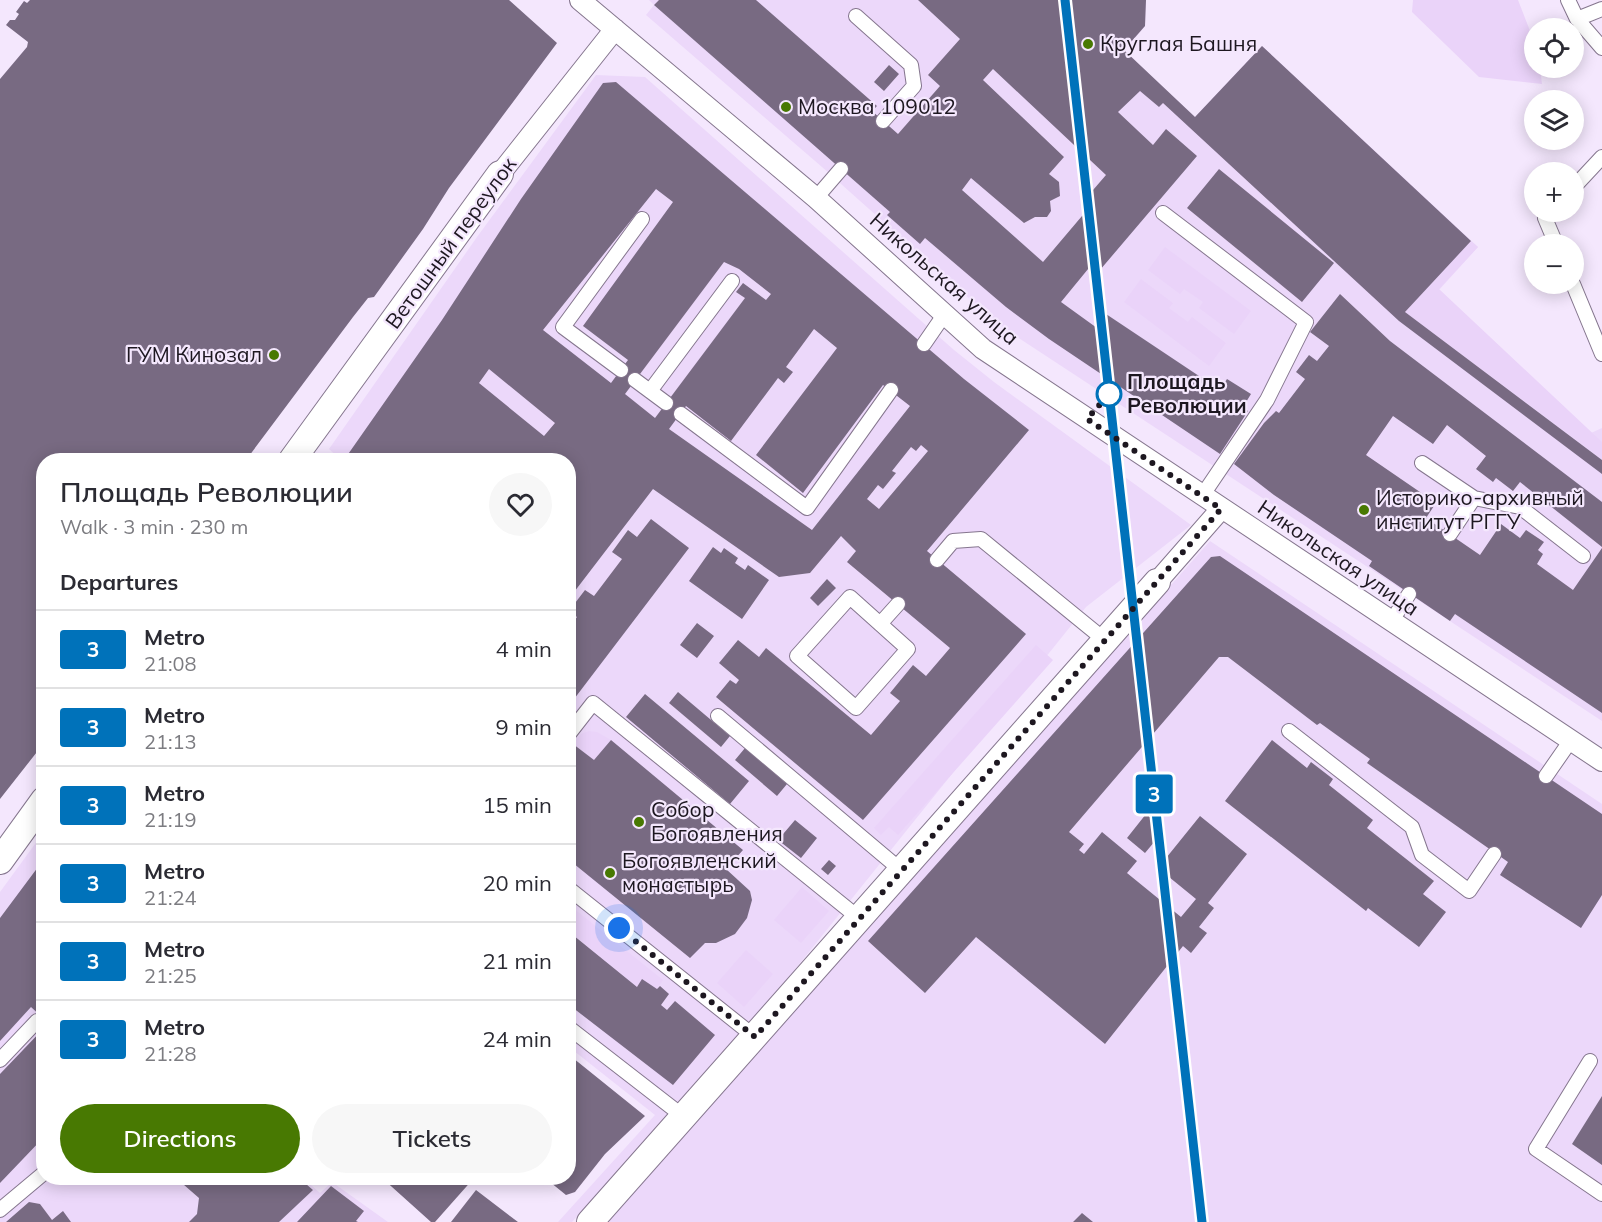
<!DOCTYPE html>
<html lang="en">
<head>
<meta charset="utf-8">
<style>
	body { margin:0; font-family:Mulish,sans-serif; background:#f7f7f7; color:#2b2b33; height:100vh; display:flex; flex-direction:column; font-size:22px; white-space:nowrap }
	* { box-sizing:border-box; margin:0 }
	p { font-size:20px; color:#7c7c81 }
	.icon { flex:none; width:33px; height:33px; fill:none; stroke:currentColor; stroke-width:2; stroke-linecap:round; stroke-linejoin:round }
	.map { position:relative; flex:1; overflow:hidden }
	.panel { position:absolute; left:36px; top:453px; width:540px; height:732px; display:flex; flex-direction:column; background:#fff; border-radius:24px; box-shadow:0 3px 15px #0003 }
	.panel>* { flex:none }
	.badge { padding:0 12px; border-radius:4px; font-size:21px; line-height:39px }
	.buttons { position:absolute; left:1524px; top:18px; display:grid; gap:12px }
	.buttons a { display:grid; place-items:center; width:60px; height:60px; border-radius:50%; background:#fff; box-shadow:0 3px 15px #0003; font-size:30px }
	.you { position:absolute; width:30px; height:30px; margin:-15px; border:4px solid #fff; border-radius:50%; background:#1a73e8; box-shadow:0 0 0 9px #1a73e833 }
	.map>.badge { position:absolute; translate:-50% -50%; box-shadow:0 0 0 3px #fff }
	h2 { padding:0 24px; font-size:22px; line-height:54px }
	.round { display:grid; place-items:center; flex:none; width:63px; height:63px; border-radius:32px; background:#f7f7f7 }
	.overview { display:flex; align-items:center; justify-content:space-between; height:102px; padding:0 24px }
	h1 { font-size:28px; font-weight:600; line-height:45px }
	.primary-button { display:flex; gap:12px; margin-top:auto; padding:12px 24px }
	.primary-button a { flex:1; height:69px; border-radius:36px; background:#487902; color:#fff; font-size:24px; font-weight:600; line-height:69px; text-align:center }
	.primary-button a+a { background:#f7f7f7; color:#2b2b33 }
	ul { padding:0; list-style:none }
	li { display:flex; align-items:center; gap:18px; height:78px; padding:0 24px; border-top:2px solid #e1e1e2 }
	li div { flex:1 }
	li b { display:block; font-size:22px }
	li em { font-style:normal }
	li .badge { min-width:66px; font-weight:700; text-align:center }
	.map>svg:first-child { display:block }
	.built { fill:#ecd8fa }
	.green { fill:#ead3f9 }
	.building { fill:#786a82; fill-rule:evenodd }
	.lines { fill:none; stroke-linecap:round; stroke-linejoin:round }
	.service-casing { stroke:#85768e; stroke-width:16 }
	.pedestrian-casing { stroke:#85768e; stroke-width:22 }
	.minor-casing { stroke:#85768e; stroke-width:28 }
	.service { stroke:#fff; stroke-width:14 }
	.pedestrian { stroke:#fff; stroke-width:20 }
	.minor { stroke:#fff; stroke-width:26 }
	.line-casing { stroke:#fff; stroke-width:14 }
	.line { stroke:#0072ba; stroke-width:9 }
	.walk { stroke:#1d1720; stroke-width:6; stroke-dasharray:0 10.8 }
	.poi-dot { fill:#487902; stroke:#f4e7fd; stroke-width:2 }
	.stop-dot { fill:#fff; stroke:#0072ba; stroke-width:3 }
	.labels { text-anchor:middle; stroke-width:4.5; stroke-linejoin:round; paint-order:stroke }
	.poi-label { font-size:21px; fill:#1d1720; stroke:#f4e7fd; text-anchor:start }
	.street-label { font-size:21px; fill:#1d1720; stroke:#f4e7fd }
	.stop-label { font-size:21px; font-weight:bold; fill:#1d1720; stroke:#f4e7fd; text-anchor:start }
</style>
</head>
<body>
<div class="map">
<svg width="1602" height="1222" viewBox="0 0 1602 1222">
	<rect width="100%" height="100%" fill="#f4e7fd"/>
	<path class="built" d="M 649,0 L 1146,0 L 1145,26 L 1124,51 L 1195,117 L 1262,46 L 1478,247 L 1439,290 L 1591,433 L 1602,428 L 1602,721 L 999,325 L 822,167 L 646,15 L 654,5 Z
		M 596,75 L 645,77 L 954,350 L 994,382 L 1191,525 L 1086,607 L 744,1033 L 572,1222 L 558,1222 L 655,1115 L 569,1047 L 568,460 L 341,460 L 329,449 L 477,237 Z
		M 1210,541 L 1602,804 L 1602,1222 L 606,1222 Z
		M 43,833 L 44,1178 L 303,1178 L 320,1193 L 332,1182 L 388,1222 L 0,1222 L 0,892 Z"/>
	<path class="green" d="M 1413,0 L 1518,0 L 1534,41 L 1534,68 L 1540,68 L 1542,84 L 1479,77 L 1412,12 Z
		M 1471,241 L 1478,247 L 1439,289 L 1602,442 L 1602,459 L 1405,312 Z
		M 1165,247 L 1251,311 L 1234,334 L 1199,308 L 1203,302 L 1184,289 L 1180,294 L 1148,270 Z
		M 1141,279 L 1173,303 L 1169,308 L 1188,322 L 1192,317 L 1226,343 L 1209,366 L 1124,302 Z
		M 1036,645 L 1053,660 L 898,835 L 889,827 L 881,835 L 874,828 Z
		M 589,731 L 597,732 L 611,740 L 594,760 L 573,744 L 581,734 Z
		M 802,887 L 829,911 L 801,943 L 774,920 Z
		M 568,904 L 663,980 L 657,989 L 637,987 L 569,931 Z
		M 746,950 L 773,974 L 744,1007 L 717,983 Z"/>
	<path class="building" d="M 30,0 L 509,0 L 557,43 L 449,188 L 423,229 L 374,297 L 368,298 L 353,317 L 246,460 L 44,460 L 44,743 L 0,799 L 0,79 L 27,47 L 28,42 L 6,25 L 10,20 L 15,20 L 19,14 L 16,12 L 24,1 L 27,3 Z
		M 659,0 L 756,0 L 877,106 L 872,111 L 898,134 L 940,86 L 928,75 L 960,39 L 918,0 L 1146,0 L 1145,26 L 1124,50 L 1195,117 L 1262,46 L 1471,241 L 1405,312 L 1602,460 L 1602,474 L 1399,321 L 1163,103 L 1159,107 L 1140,91 L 1118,112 L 1153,145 L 1166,129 L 1197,156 L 1100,270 L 1093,263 L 1061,302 L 1097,328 L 1106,314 L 1220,390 L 1227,379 L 1251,394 L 1243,407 L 1248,411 L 1220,454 L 1049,339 L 1006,307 L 925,238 L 920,244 L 887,215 L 890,212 L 654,5 ZM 993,69 L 1106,175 L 1087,197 L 1093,203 L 1043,262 L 962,190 L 971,178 L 1024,223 L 1035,217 L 1047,217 L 1051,211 L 1050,201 L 1060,196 L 1059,182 L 1049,174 L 1064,157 L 983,80 Z
		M 889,65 L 899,74 L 884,91 L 874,82 Z
		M 616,82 L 964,379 L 1029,430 L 927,551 L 1026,634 L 863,820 L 716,697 L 730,680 L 736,684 L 739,680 L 719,663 L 738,640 L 759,657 L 766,648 L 871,735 L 900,701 L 890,693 L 913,665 L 926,676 L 950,648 L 847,562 L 856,551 L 841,536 L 810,573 L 779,577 L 653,489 L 568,600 L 568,460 L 344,460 L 442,320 L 521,199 L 603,83 ZM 656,189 L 673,202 L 583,326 L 628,360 L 611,383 L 543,330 ZM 724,262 L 739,269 L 771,294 L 766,300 L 743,283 L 736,292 L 745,298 L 655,418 L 625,394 ZM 814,329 L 837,348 L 756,455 L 803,493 L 883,385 L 910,406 L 812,530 L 669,429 L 686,406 L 731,441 L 778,378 L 784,383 L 793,372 L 786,367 ZM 489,369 L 555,423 L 544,436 L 479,383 ZM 921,445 L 928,451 L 879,509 L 867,499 L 878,485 L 883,489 L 896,473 L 892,471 L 911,447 L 916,451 Z
		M 1219,169 L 1334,263 L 1302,302 L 1187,208 Z
		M 1340,294 L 1390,341 L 1602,502 L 1602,547 L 1520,482 L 1513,491 L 1496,478 L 1493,482 L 1476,469 L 1486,456 L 1447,425 L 1433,444 L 1393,416 L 1366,455 L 1436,503 L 1426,518 L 1480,555 L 1501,524 L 1520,538 L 1526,530 L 1544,542 L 1538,550 L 1543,554 L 1537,564 L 1573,590 L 1602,548 L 1602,713 L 1455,614 L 1450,621 L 1369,566 L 1372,561 L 1274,495 L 1234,464 L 1264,423 L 1276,411 L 1279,413 L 1305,379 L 1296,372 L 1309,355 L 1317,361 L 1329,346 L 1310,332 Z
		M 651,519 L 689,548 L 568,707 L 568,629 L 577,617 L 569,611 L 585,590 L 594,596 L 622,559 L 612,552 L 628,530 L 637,537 Z
		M 713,547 L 721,553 L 724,548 L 738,558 L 735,563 L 745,570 L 748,565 L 769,580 L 742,619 L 689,581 Z
		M 1220,556 L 1602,814 L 1602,895 L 1581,928 L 1500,875 L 1508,862 L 1367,763 L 1370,759 L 1320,723 L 1317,725 L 1228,657 L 1219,657 L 1069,832 L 1084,844 L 1079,850 L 1084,854 L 1102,832 L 1137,861 L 1127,873 L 1181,917 L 1196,899 L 1158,868 L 1200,816 L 1247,854 L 1208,903 L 1214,908 L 1199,927 L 1207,933 L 1191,953 L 1183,946 L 1105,1044 L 976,937 L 925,993 L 868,941 L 1211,557 Z
		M 827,579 L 836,588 L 818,606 L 810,598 Z
		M 697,623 L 714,636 L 697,658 L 680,645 Z
		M 678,692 L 730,736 L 721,747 L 669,703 Z
		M 645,694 L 749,781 L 730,804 L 626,717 Z
		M 611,740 L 743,850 L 726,869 L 750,891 L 752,900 L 747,918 L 735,934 L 716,943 L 705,943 L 690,958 L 568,859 L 568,749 L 573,744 L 594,760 Z
		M 1272,740 L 1307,768 L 1311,762 L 1333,779 L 1329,785 L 1373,820 L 1367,828 L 1434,881 L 1423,894 L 1446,912 L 1419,947 L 1368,908 L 1366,911 L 1225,801 Z
		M 745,748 L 787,784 L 777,796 L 735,760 Z
		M 1146,814 L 1165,829 L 1145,853 L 1127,838 Z
		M 795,820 L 817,838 L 801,858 L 778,840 Z
		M 44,859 L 44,1019 L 31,1007 L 0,1041 L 0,918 Z
		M 829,860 L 836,866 L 828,875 L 821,869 Z
		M 568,931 L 637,987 L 642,979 L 657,989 L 660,986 L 669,994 L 661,1005 L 667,1010 L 675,1001 L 715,1035 L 673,1085 L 568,1004 Z
		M 44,1028 L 44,1137 L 0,1183 L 0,1074 Z
		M 568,1054 L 645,1116 L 605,1154 L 575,1192 L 566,1195 L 545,1178 L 568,1178 Z
		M 1602,1096 L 1602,1165 L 1572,1144 Z
		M 176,1178 L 299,1178 L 313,1190 L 279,1222 L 189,1222 L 197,1214 L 199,1198 Z
		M 382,1178 L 474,1178 L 435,1222 L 431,1222 Z
		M 331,1186 L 364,1211 L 356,1221 L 358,1222 L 297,1222 Z
		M 476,1190 L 518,1222 L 451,1222 Z
		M 29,1202 L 40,1204 L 52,1220 L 63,1211 L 71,1222 L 6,1222 Z
		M 1082,1213 L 1093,1222 L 1073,1222 Z"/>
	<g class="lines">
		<g class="service-casing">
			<path id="service" d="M 1568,0 L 1577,19 L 1602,48
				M 856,16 L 911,65 L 914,86 L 883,121
				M 1577,19 L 1602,9
				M 1574,187 L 1602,157
				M 816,198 L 841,169
				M 1551,212 L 1545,218 L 1556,244
				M 1163,213 L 1306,322 L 1267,400 L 1202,496
				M 1573,284 L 1602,354
				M 924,344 L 944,315
				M 621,370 L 563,327 L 642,219
				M 635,380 L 666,403
				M 650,391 L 732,281
				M 681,414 L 807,508 L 891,390
				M 1422,463 L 1474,498 L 1450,534
				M 1474,498 L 1520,507 L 1583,556
				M 937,560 L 953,541 L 981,539 L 1106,641
				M 850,597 L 908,649 L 856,708 L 797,656 Z
				M 1391,622 L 1409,594
				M 880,624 L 898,604
				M 718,716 L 902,871
				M 1289,731 L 1412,827 L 1422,855 L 1469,891 L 1494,854
				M 568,735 L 593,703 L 860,919
				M 1546,776 L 1571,740
				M 568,888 L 755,1037
				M 568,1027 L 684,1117
				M 0,1060 L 37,1021
				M 1590,1061 L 1536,1149 L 1602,1194
				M 0,1210 L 44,1173"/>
		</g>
		<g class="pedestrian-casing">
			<path id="pedestrian" d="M 580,0 L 816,198 L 983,349 L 1602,761
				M 500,174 L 615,29
				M 1157,582 L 1221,509"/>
		</g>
		<g class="minor-casing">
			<path id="minor" d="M 292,460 L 500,174
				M 0,861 L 44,800
				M 590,1222 L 1157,582"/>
		</g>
		<use href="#service" class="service"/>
		<use href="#pedestrian" class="pedestrian"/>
		<use href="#minor" class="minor"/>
	</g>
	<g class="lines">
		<g class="line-casing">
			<path id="line" d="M 1065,0 L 1202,1222"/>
		</g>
		<use href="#line" class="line"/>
		<path class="walk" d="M 619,928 L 755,1037 L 1221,509 L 1087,419 L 1109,394"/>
	</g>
	<g class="poi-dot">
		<circle cx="1088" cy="44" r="6"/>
		<circle cx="786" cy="107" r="6"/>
		<circle cx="274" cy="355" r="6"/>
		<circle cx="1364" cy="510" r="6"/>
		<circle cx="639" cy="822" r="6"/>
		<circle cx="610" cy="873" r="6"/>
	</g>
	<circle class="stop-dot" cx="1109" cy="394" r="12"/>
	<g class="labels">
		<g class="poi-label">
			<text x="1100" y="51">Круглая Башня</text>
			<text x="798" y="114">Москва 109012</text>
			<text x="262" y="362" text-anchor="end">ГУМ Кинозал</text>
			<text x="1376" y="505">Историко-архивный<tspan x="1376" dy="24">институт РГГУ</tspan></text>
			<text x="651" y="817">Собор<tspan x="651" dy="24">Богоявления</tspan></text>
			<text x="622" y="868">Богоявленский<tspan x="622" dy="24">монастырь</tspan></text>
		</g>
		<g class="street-label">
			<text transform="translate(451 243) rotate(-54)" y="7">Ветошный переулок</text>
			<text transform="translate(944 279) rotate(41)" y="7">Никольская улица</text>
			<text transform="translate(1338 558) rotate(34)" y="7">Никольская улица</text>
		</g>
		<g class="stop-label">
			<text x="1127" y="389">Площадь<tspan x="1127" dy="24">Революции</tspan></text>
		</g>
	</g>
</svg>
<div class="buttons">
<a><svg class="icon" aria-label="locate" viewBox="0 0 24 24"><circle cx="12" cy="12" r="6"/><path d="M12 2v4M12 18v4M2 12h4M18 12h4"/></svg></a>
<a><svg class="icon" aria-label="layers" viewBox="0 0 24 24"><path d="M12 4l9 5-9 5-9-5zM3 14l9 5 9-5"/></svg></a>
<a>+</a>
<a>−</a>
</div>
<div class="you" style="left:619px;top:928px"></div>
<b class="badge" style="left:1154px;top:794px;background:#0072ba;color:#fff">3</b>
<section class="panel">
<div class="overview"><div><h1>Площадь Революции</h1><p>Walk · 3 min · 230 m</p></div><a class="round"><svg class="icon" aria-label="heart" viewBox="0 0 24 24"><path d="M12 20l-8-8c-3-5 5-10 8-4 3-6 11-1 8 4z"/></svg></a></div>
<h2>Departures</h2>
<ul>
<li><span class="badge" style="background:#0072ba;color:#fff">3</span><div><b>Metro</b><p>21:08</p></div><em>4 min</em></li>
<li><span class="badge" style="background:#0072ba;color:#fff">3</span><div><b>Metro</b><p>21:13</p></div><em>9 min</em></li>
<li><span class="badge" style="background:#0072ba;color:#fff">3</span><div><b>Metro</b><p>21:19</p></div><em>15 min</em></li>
<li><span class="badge" style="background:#0072ba;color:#fff">3</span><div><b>Metro</b><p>21:24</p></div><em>20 min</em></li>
<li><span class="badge" style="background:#0072ba;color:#fff">3</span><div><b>Metro</b><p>21:25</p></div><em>21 min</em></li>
<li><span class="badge" style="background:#0072ba;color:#fff">3</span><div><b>Metro</b><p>21:28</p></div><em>24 min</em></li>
</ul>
<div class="primary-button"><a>Directions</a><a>Tickets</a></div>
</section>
</div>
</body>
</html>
